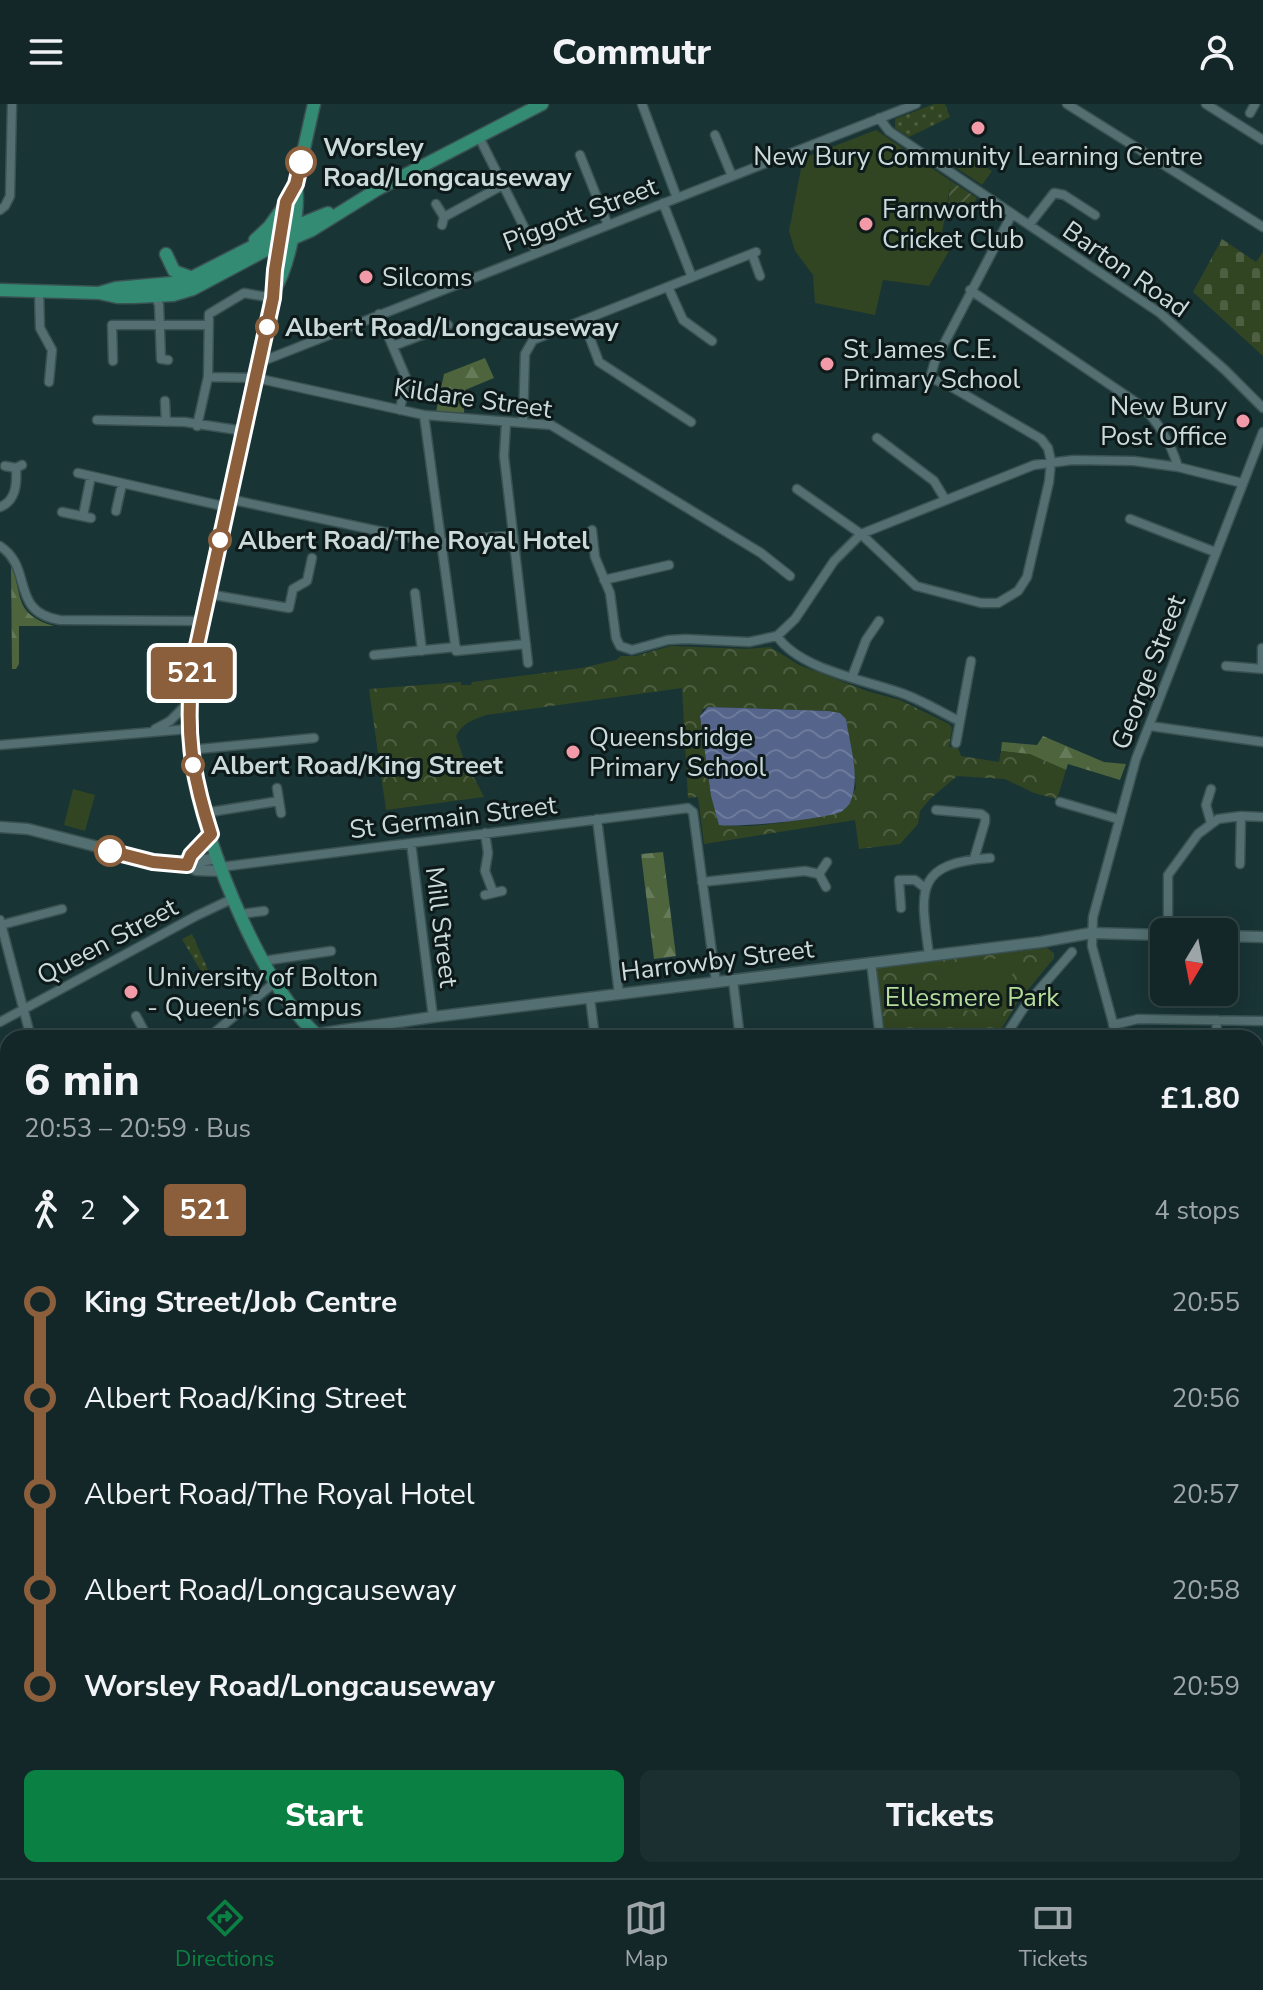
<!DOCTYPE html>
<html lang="en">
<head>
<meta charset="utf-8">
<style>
	body { margin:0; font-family:"Nunito Sans",sans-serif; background:#1c2f30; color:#f1f3f6; height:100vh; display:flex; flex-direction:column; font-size:30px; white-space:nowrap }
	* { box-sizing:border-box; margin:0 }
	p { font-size:26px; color:#9da5a8 }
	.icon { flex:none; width:44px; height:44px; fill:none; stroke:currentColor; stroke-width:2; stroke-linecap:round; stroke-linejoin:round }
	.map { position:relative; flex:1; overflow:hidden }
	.panel { position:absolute; left:0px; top:926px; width:1264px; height:848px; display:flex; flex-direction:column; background:#132728; border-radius:24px 24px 0 0; box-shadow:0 4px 20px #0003,0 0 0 2px #324445 }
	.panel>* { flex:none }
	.badge { padding:0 16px; border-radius:6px; font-size:28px; line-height:52px }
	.needle { width:52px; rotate:190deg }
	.tools { position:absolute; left:1150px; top:814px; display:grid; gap:16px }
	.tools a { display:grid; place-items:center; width:88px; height:88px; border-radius:12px; background:#132728; box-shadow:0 4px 20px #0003,0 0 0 2px #324445; font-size:40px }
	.map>.badge { position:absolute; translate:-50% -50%; box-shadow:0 0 0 4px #fff }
	.legs { display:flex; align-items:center; gap:12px; height:88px; padding:0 24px; font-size:26px }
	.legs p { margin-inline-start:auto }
	.overview { display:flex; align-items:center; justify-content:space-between; height:136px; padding:0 24px }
	h1 { font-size:44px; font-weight:800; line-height:60px }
	.cta { display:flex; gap:16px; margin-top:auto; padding:16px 24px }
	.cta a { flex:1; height:92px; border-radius:12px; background:#0b8043; color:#fff; font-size:32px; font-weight:800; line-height:92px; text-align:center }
	.cta a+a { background:#1c2f30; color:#f1f3f6 }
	ul { padding:0 24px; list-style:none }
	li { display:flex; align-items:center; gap:28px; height:96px; font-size:30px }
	li i { display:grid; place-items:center; width:12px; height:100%; margin:0 10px; background:currentColor }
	li i::after { content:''; width:20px; height:20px; margin:-10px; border:6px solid; border-radius:50%; background:#132728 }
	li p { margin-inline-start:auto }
	li:first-child i { background:linear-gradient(#0000 50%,currentColor 0) }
	li:last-child i { background:linear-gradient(currentColor 50%,#0000 0) }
	header { display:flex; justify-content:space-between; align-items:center; height:104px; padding:0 24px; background:#132728; font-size:36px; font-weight:800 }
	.menu { display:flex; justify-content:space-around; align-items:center; height:112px; border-top:2px solid #324445; background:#132728; font-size:22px; color:#9da5a8 }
	.menu a { display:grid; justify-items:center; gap:4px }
	.menu .active { color:#0b8043 }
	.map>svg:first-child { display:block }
	.grass { fill:url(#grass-dots) }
	.forest { fill:url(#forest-firs) }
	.cemetery { fill:url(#cemetery-stones) }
	.park { fill:url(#park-crowns); fill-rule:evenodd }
	.garden { fill:url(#garden-furrows) }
	.pitch { fill:#324522 }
	.water { fill:url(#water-waves) }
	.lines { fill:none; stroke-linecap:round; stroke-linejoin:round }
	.minor-casing { stroke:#3a5152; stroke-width:11 }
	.tertiary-casing { stroke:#3a5152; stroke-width:13 }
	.secondary-casing { stroke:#3a5152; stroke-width:14 }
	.primary-casing { stroke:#3a5152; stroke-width:15 }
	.minor { stroke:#536f71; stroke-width:8 }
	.tertiary { stroke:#536f71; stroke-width:10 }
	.secondary { stroke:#437d72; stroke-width:11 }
	.primary { stroke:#338b74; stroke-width:12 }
	.rail-casing { stroke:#b5c6c6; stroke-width:5 }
	.rail { stroke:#0e191a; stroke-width:2; stroke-dasharray:6; stroke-linecap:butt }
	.line-1-casing { stroke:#fff; stroke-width:18 }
	.line-1 { stroke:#8b5e3c; stroke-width:12 }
	.poi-dot { fill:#f39aa9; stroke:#0e191a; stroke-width:3 }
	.stop-1-dot { fill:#fff; stroke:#8b5e3c; stroke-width:4 }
	.labels { text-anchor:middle; stroke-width:6; stroke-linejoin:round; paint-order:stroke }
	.stop-label { font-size:26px; font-weight:bold; fill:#cbdbdb; stroke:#0e191a; text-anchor:start }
	.poi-label { font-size:26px; fill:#cbdbdb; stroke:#0e191a; text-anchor:start }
	.street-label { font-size:26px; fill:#cbdbdb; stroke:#0e191a }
	.park-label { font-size:26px; fill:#b7dd9d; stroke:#0e191a }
</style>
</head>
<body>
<header><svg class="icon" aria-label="menu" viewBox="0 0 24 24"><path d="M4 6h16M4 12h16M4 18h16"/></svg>Commutr<svg class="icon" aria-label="person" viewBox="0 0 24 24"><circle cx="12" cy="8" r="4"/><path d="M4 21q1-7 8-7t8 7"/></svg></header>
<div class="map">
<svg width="1263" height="1774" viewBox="0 0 1263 1774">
	<defs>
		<pattern id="grass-dots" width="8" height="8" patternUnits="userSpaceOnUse" patternTransform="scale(2)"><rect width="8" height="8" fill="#324522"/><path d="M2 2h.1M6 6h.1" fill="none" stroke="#4e5f42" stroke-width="1.8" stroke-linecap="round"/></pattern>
		<pattern id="forest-firs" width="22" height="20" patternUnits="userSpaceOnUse" patternTransform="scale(2)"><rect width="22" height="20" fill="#4d643d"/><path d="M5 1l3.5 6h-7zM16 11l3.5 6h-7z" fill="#657a58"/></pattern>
		<pattern id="cemetery-stones" width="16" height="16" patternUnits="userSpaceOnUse" patternTransform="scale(2)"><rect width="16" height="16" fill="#324522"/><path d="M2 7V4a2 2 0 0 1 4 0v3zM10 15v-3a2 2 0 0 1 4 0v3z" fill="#4e5f42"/></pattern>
		<pattern id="park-crowns" width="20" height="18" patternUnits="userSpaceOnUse" patternTransform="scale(2)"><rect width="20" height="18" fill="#324522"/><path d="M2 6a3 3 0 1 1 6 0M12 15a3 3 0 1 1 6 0" fill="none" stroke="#4e5f42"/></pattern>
		<pattern id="garden-furrows" width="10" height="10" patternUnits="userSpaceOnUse" patternTransform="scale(2)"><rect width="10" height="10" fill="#324522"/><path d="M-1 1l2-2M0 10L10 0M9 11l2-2" fill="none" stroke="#4e5f42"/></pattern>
		<pattern id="water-waves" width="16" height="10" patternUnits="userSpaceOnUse" patternTransform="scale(2)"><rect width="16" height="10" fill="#55648b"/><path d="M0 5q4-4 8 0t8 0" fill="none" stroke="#6c7a9b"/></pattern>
	</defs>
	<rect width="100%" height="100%" fill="#193435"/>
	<path class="grass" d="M 934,0 L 945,0 L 950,13 L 909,33 L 895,24 L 895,15 Z
		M 192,830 L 214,879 L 214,880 L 209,881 L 182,835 Z"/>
	<path class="forest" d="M 485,254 L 494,274 L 465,286 L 464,309 L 436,308 L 444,270 Z
		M 11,459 C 23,491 13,510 54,522 L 19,522 L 19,560 L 16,565 L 12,565 Z
		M 1043,632 L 1104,658 L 1126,660 L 1120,676 L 1068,660 L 1066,666 L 1030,651 L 1001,647 L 1002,638 L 1037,641 Z
		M 663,748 L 676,852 L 654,855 L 641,750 Z"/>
	<path class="cemetery" d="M 1222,135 L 1256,158 L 1263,148 L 1263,252 L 1193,188 Z"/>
	<path class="park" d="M 671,542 L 747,545 L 770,543 L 799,561 L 867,587 L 900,596 L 949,620 L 952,624 L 949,643 L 958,644 L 961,652 L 999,658 L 1001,647 L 1030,650 L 1066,666 L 1057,695 L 1034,689 L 1005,675 L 957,672 L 930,695 L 920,707 L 918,720 L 900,740 L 859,745 L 855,716 L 704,740 L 698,693 L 688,694 L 682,584 L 486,611 C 473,616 462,619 456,632 L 463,653 L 484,693 L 386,706 L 369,585 L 461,578 L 461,581 L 471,581 L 472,578 L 582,564 L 616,556 L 621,552 L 635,552 ZM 708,603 L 828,607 L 846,615 L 856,684 L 841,708 C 804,714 754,727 719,720 L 711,692 L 700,612 L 703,605 Z
		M 1047,844 L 1054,849 L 1054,854 L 1017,899 L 996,934 L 885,934 L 874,864 Z
		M 8,1104 L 8,1293 L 0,1295 L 0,1106 Z"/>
	<path class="garden" d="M 951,77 L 977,94 L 970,105 L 948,99 Z"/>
	<path class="pitch" d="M 876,26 L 951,77 L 941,135 L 953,140 L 929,182 L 883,176 L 875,211 L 815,199 L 813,171 L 795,147 L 789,127 L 803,54 Z
		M 959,44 L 992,67 L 982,81 L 949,59 Z
		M 73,685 L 95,691 L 85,727 L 64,721 Z
		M 1010,853 L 1015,895 L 1010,902 L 967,907 L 961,858 Z"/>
	<path class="water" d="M 708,603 L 828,607 L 840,609 L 846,615 C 850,642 861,674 850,699 C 849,701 844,706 841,708 C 824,715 737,724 719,721 L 711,692 L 700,612 Z"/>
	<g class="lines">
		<g class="minor-casing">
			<path id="minor" d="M 642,0 L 677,94
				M 1067,0 L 1263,123
				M 1206,0 L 1263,36
				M 1250,9 L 1255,0
				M 879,14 L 889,27 L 1160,209 L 1225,266 L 1263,304
				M 715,31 L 732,72
				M 479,33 L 537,149
				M 580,51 L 608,121
				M 663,99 L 692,173
				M 436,100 L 444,113 L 442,121
				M 0,106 L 5,102 L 10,92 L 12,0
				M 444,113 L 503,81
				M 1029,121 L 1054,89 L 1064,91 L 1095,111
				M 752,150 L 760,172
				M 668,183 L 683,216 L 712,237
				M 970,186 L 1140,301 C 1158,317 1171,340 1178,363
				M 39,187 L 40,224 L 52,246 L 49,278
				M 154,189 L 159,201 L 161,255 L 168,256
				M 379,210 L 406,274 L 400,306
				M 583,216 L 599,258 L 691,318
				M 393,242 L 448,221
				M 260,256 L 268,255 L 916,0
				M 113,257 L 112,221 L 208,221
				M 208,273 L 256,274 L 424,311 L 551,321 L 761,449 L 790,472
				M 165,297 L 166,318
				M 424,311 L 456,547 L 526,540
				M 97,316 L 185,318 L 244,327
				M 506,318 L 504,352 L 528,559
				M 523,319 L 525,250 L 533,236 L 756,148
				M 197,322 L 208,273 L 209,210 L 244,189 L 273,194
				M 877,334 L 934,377 L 945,395
				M 5,362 L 16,364 L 22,361
				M 78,369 L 227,403
				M 797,385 L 861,430 L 916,482 L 981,499 L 998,499 L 1018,487 L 1027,473 L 1049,378 L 1051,357 L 1048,344 L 1041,335 L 950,282 L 930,274 L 935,257 L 1012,110
				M 229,395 L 435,439 L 513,431
				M 0,403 C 16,397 17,380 16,364
				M 116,407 L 122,380
				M 62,408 L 91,414
				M 83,412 L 91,372
				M 1130,415 L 1215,448
				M 592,426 L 595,453 L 610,489 L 616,534 L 620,542 L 632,546 L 668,536 L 685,535 L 749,538 L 777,532 L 795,515 L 834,457 L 861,430 L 1034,361 L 1073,356 L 1134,357 L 1178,363 L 1242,379
				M 0,442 C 34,464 9,508 60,516 L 201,517
				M 604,476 L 669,461
				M 415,489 L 422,547
				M 208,490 L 289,504 L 293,485 L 307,477 L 312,454
				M 777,532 C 800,566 866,576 904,590 C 923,597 941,608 959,617
				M 374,551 L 456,543
				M 1226,562 L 1263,565
				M 1262,565 L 1262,544
				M 852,573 L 866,536 L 879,517
				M 1150,622 L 1263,638
				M 155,625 L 170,617 L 188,599
				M 956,639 L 971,557
				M 0,641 L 188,625
				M 189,646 L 314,634
				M 277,684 L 281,709
				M 1060,698 L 1118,715
				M 936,706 L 981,710 L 985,713 L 985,718 L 974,755
				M 204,709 L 279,697
				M 597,715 L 619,890
				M 1211,719 L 1206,701 L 1211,685
				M 485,729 L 488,749 L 485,767 L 493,788
				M 411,739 L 433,913
				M 1240,760 L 1241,712
				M 221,763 L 688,704 L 693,708 L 716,878
				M 702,778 L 805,767 L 819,770
				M 826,783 L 819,770 L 827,758
				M 485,791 L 502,787
				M 901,804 L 899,776 L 915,776 L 925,784
				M 241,810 L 264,807
				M 0,816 L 31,934
				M 1,821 L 62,805
				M 1168,828 L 1168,771 L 1198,730 L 1218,715 L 1241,712 L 1263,713
				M 929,851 C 921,789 912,759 990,754
				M 263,857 L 331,847
				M 871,858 L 880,934
				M 733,876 L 740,934
				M 590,894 L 595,934
				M 136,912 L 148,934
				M 0,918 L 196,812 L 234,794
				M 1113,921 L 1138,915 L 1263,917
				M 208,934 L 274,879
				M 1004,934 L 1025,902 L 1072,848
				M 1117,934 L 1092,842 L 1093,813 L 1136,655 L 1263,328
				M 1216,934 L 1217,916
				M 1256,1041 L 1263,1041
				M 1256,1176 L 1263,1174
				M 1256,1247 L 1263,1245
				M 1256,1436 L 1263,1453
				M 0,1574 L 8,1573
				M 0,1685 L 8,1684
				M 624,1766 L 639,1774
				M 265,1774 L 267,1766
				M 400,1774 L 404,1766
				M 786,1774 L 790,1766
				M 854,1774 L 858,1766
				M 923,1774 L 927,1766"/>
		</g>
		<g class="tertiary-casing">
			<path id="tertiary" d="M 0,723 L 28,725 L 169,761 C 186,761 201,756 218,754
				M 187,761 L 191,751 L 211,730
				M 187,761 L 196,766 L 222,767
				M 1224,832 L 1263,833
				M 316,930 L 433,913 L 1041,838 L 1091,829 L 1164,831
				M 203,1766 L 219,1774
				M 963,1766 L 994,1774
				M 649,1774 L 663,1766"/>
		</g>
		<g class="secondary-casing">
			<path id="secondary" d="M 1256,1145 L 1263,1146"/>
		</g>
		<g class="primary-casing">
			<path id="primary" d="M 314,0 L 296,80 L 286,98 L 275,166 L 273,194 L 201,517 C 193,557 186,598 189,638 C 193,714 261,888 321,934
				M 255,136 L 269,123 L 282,105
				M 166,150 L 174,167 L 190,173
				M 275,185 C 289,161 300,108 296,80
				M 0,186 L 99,189 L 116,184 L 183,178 L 281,128 L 328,109
				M 99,189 L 117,193 L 134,193 L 173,191 L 193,185 L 266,146 L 312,126 L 378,85 L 542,0
				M 0,1369 L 8,1369
				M 0,1404 L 8,1448
				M 60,1766 L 62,1774
				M 116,1774 L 120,1766"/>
		</g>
		<use href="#minor" class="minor"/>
		<use href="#tertiary" class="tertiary"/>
		<use href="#secondary" class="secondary"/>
		<use href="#primary" class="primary"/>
		<g class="rail-casing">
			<path id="rail" d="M 0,1762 L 11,1774"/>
		</g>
		<use href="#rail" class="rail"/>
	</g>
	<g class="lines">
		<g class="line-1-casing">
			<path id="line-1" d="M 110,747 L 153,758 L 187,761 L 191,751 L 211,730 C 191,668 185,625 193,560 L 273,194 L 275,166 L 286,98 L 296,80 L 301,58"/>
		</g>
		<use href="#line-1" class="line-1"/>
	</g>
	<g class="poi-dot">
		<circle cx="978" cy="24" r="8"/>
		<circle cx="866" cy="120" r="8"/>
		<circle cx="366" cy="173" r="8"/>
		<circle cx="827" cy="260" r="8"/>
		<circle cx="1243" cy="317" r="8"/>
		<circle cx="573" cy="648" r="8"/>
		<circle cx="131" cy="888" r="8"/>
	</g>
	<g class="stop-1-dot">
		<circle cx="301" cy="58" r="14"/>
		<circle cx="267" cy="223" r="10"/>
		<circle cx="220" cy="436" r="10"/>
		<circle cx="193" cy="661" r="10"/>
		<circle cx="110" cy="747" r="14"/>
	</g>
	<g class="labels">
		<g class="stop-label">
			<text x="323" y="52">Worsley<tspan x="323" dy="30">Road/Longcauseway</tspan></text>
			<text x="285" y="232">Albert Road/Longcauseway</text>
			<text x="238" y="445">Albert Road/The Royal Hotel</text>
			<text x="211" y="670">Albert Road/King Street</text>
		</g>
		<g class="poi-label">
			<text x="978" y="61" text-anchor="middle">New Bury Community Learning Centre</text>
			<text x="882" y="114">Farnworth<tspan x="882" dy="30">Cricket Club</tspan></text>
			<text x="382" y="182">Silcoms</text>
			<text x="843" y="254">St James C.E.<tspan x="843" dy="30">Primary School</tspan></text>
			<text x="1227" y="311" text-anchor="end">New Bury<tspan x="1227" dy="30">Post Office</tspan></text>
			<text x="589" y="642">Queensbridge<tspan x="589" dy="30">Primary School</tspan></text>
			<text x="147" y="882">University of Bolton<tspan x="147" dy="30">- Queen's Campus</tspan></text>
		</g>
		<g class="street-label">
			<text transform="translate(580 110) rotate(-21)" y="9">Piggott Street</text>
			<text transform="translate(1126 165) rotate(35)" y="9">Barton Road</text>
			<text transform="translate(473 294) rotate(8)" y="9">Kildare Street</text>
			<text transform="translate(1148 568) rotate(-69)" y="9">George Street</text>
			<text transform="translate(453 713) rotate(-7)" y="9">St Germain Street</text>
			<text transform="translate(442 823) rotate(83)" y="9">Mill Street</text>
			<text transform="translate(107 837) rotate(-28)" y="9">Queen Street</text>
			<text transform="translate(717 856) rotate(-7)" y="9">Harrowby Street</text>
		</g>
		<g class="park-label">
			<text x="972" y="902">Ellesmere Park</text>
		</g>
	</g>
</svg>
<div class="tools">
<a><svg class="needle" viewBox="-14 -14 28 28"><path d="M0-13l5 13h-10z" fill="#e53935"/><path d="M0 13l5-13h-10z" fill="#9da5a8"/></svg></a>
</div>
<b class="badge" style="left:192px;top:569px;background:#8b5e3c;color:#fff">521</b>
<section class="panel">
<div class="overview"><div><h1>6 min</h1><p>20:53 – 20:59 · Bus</p></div><b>£1.80</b></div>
<div class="legs"><svg class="icon" aria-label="walk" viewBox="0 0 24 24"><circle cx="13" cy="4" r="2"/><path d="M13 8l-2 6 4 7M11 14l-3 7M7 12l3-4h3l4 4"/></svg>2<svg class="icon" aria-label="forward" viewBox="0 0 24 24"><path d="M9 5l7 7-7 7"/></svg><b class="badge" style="background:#8b5e3c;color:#fff">521</b><p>4 stops</p></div>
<ul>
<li><i style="color:#8b5e3c"></i><b>King Street/Job Centre</b><p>20:55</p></li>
<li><i style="color:#8b5e3c"></i><span>Albert Road/King Street</span><p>20:56</p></li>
<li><i style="color:#8b5e3c"></i><span>Albert Road/The Royal Hotel</span><p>20:57</p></li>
<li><i style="color:#8b5e3c"></i><span>Albert Road/Longcauseway</span><p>20:58</p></li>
<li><i style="color:#8b5e3c"></i><b>Worsley Road/Longcauseway</b><p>20:59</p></li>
</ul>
<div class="cta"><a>Start</a><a>Tickets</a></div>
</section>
</div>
<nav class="menu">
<a class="active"><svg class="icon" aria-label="directions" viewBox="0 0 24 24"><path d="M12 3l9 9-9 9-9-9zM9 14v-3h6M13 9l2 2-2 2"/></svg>Directions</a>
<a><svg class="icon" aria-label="map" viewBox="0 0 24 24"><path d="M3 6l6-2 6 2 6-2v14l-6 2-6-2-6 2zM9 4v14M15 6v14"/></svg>Map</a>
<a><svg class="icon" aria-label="tickets" viewBox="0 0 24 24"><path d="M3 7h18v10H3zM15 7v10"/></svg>Tickets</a>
</nav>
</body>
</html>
